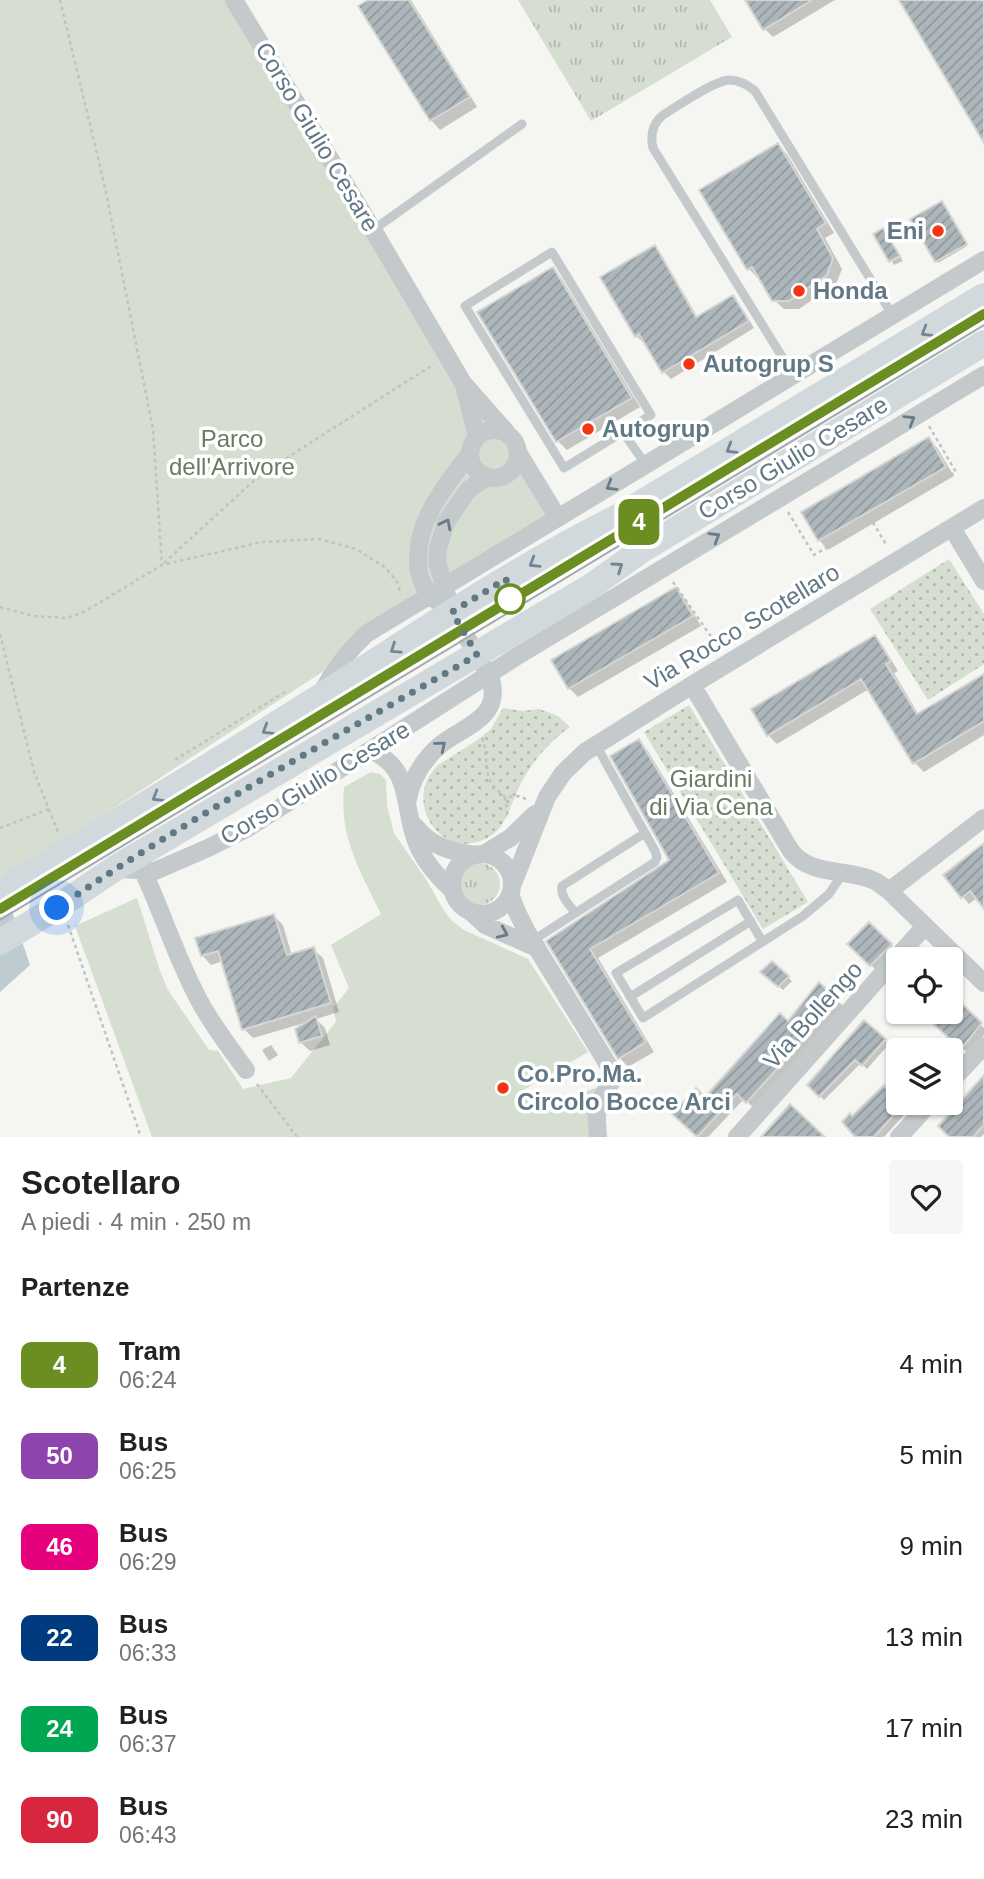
<!DOCTYPE html>
<html lang="it">
<head>
<meta charset="utf-8">
<style>
	body { margin:0; font-family:Helvetica,sans-serif; background:#f6f6f6; color:#202124; height:100vh; display:flex; flex-direction:column; font-size:26px; white-space:nowrap }
	* { box-sizing:border-box; margin:0 }
	p { font-size:23px; color:#757577 }
	.icon { flex:none; width:38px; height:38px; fill:none; stroke:currentColor; stroke-width:2; stroke-linecap:round; stroke-linejoin:round }
	.map { position:relative; height:1137px; overflow:hidden }
	.panel { display:flex; flex-direction:column; background:#fff; flex:1 }
	.panel>* { flex:none }
	.badge { padding:0 14px; border-radius:10px; font-size:24px; line-height:46px }
	.buttons { position:absolute; left:886px; top:947px; display:grid; gap:14px }
	.buttons a { display:grid; place-items:center; width:77px; height:77px; border-radius:7px; background:#fff; box-shadow:0 2px 5px #0004; font-size:35px }
	.you { position:absolute; width:35px; height:35px; margin:-18px; border:5px solid #fff; border-radius:50%; background:#1a73e8; box-shadow:0 0 0 10px #1a73e833 }
	.map>.badge { position:absolute; translate:-50% -50%; box-shadow:0 0 0 4px #fff }
	h2 { padding:0 21px; font-size:26px; line-height:63px }
	.round { display:grid; place-items:center; flex:none; width:74px; height:74px; border-radius:7px; background:#f6f6f6 }
	.overview { display:flex; align-items:center; justify-content:space-between; height:119px; padding:0 21px }
	h1 { font-size:33px; font-weight:800; line-height:52px }
	ul { padding:0; list-style:none }
	li { display:flex; align-items:center; gap:21px; height:91px; padding:0 21px }
	li div { flex:1 }
	li b { display:block; font-size:26px }
	li em { font-style:normal }
	li .badge { min-width:77px; font-weight:700; text-align:center }
	.map>svg:first-child { display:block }
	.grass { fill:url(#grass-tufts) }
	.park { fill:#d6ded1 }
	.garden { fill:url(#garden-dots) }
	.water { fill:#beccd0 }
	.shadow { fill:#0003 }
	.building { fill:url(#building-hatch); stroke:#d6d6d4; stroke-width:2 }
	.lines { fill:none; stroke-linecap:round; stroke-linejoin:round }
	.path { stroke:#c0c2c3; stroke-width:2.5; stroke-dasharray:3.5 3.5; stroke-linecap:butt }
	.lane { stroke:#c4c9cb; stroke-width:9 }
	.street { stroke:#c4c9cb; stroke-width:18 }
	.primary { stroke:#d2d9dd; stroke-width:26 }
	.tram { stroke:#a4abb0; stroke-width:2 }
	.oneway { stroke:#728792 }
	.oneway2 { stroke:#667c88 }
	.line-casing { stroke:#fff; stroke-width:16 }
	.line { stroke:#6b8e23; stroke-width:10 }
	.walk { stroke:#617885; stroke-width:7; stroke-dasharray:0 12.6 }
	.poi-dot { fill:#f53511; stroke:#fff; stroke-width:2.5 }
	.stop-dot { fill:#fff; stroke:#6b8e23; stroke-width:3.5 }
	.labels { text-anchor:middle; stroke-width:7; stroke-linejoin:round; paint-order:stroke }
	.street-label { font-size:24px; fill:#617885; stroke:#fff }
	.poi-label { font-size:24px; font-weight:bold; fill:#617885; stroke:#fff; text-anchor:start }
	.park-label { font-size:24px; fill:#687c60; stroke:#fff }
</style>
</head>
<body>
<div class="map">
<svg width="984" height="1137" viewBox="0 0 984 1137">
	<defs>
		<pattern id="grass-tufts" width="24" height="20" patternUnits="userSpaceOnUse" patternTransform="scale(1.75)"><rect width="24" height="20" fill="#d6ded1"/><path d="M3 7l-1-3M5 7V3M7 7l1-3M15 17l-1-3M17 17v-4M19 17l1-3" fill="none" stroke="#b1b9af"/></pattern>
		<pattern id="garden-dots" width="8" height="8" patternUnits="userSpaceOnUse" patternTransform="scale(1.75)"><rect width="8" height="8" fill="#d6ded1"/><path d="M2 2h.1M6 6h.1" fill="none" stroke="#b1b9af" stroke-width="1.8" stroke-linecap="round"/></pattern>
		<pattern id="building-hatch" width="6" height="6" patternUnits="userSpaceOnUse" patternTransform="scale(1.75)"><rect width="6" height="6" fill="#adb7bb"/><path d="M-1 1l2-2M0 6l6-6M5 7l2-2" fill="none" stroke="#909a9e"/></pattern>
	</defs>
	<rect width="100%" height="100%" fill="#f5f5f1"/>
	<path class="grass" d="M 518,0 L 710,0 L 732,37 L 591,121 Z
		M458 884a21 21 0 1 1 42 0a21 21 0 1 1-42 0Z"/>
	<path class="park" d="M 0,0 L 233,0 L 446,356 L 558,518 L 2,881 L 0,874 Z
		M 371,772 L 380,774 L 386,780 L 387,806 L 394,833 L 427,881 L 443,909 L 452,921 L 464,930 L 528,959 L 588,1052 L 525,1089 L 535,1109 L 601,1086 L 608,1098 L 604,1137 L 152,1137 L 75,926 L 137,898 L 160,971 L 168,990 L 209,1050 L 218,1051 L 243,1089 L 291,1078 L 336,1022 L 333,1008 L 349,988 L 331,945 L 381,914 C 360,870 339,838 344,787 Z"/>
	<path class="garden" d="M 949,559 L 984,614 L 984,664 L 928,700 L 870,609 Z
		M 689,705 L 808,902 L 763,929 L 644,732 Z
		M 503,708 L 522,711 L 539,709 L 558,716 L 570,727 C 550,741 532,762 521,783 C 509,805 508,830 483,840 C 438,859 402,799 438,765 L 476,741 L 491,729 Z"/>
	<path class="water" d="M 0,876 L 30,965 L 0,992 Z"/>
	<path class="shadow" d="M 371,0 L 411,0 L 477,107 L 440,130 L 431,120 L 361,6 Z
		M 747,0 L 835,0 L 773,37 L 765,29 Z
		M 778,145 L 787,154 L 834,233 L 825,238 L 842,269 L 836,284 L 799,309 L 784,309 L 774,300 L 760,277 L 758,278 L 749,269 L 701,190 Z
		M 943,204 L 967,246 L 938,263 L 912,220 Z
		M 883,230 L 903,261 L 894,265 L 875,235 Z
		M 655,247 L 661,254 L 698,318 L 733,297 L 739,304 L 754,328 L 671,379 L 664,372 L 645,341 L 643,342 L 636,336 Z
		M 553,269 L 562,279 L 640,407 L 567,450 L 558,441 L 480,313 Z
		M 929,439 L 938,449 L 954,476 L 828,550 L 819,540 L 803,513 Z
		M 676,589 L 685,599 L 701,626 L 578,697 L 569,688 Z
		M 874,637 L 883,646 L 898,671 L 894,673 L 919,715 L 984,676 L 984,735 L 924,772 L 915,763 L 869,689 L 777,744 L 768,735 Z
		M 639,742 L 648,751 L 727,882 L 598,958 L 654,1052 L 628,1067 L 619,1057 L 548,941 L 671,861 Z
		M 984,846 L 984,906 L 977,898 L 969,904 L 945,876 Z
		M 274,916 L 283,925 L 292,956 L 313,949 L 323,958 L 339,1012 L 316,1019 L 325,1028 L 330,1045 L 310,1051 L 300,1042 L 308,1022 L 253,1038 L 244,1029 L 223,961 L 211,965 L 202,955 Z
		M 869,924 L 895,949 L 875,969 L 849,944 Z
		M 772,963 L 792,981 L 783,990 L 762,972 Z
		M 820,984 L 844,1007 L 753,1107 L 744,1099 L 708,1137 L 699,1137 L 675,1114 L 705,1099 L 789,1024 Z
		M 950,995 L 984,1028 L 984,1035 L 969,1054 L 922,1012 L 950,1012 Z
		M 864,1022 L 889,1044 L 867,1069 L 861,1063 L 824,1100 L 810,1085 Z
		M 271,1045 L 278,1055 L 269,1061 L 262,1050 Z
		M 984,1078 L 984,1134 L 981,1137 L 951,1137 L 940,1126 Z
		M 886,1090 L 898,1102 L 916,1102 L 884,1137 L 858,1137 L 844,1122 L 852,1118 Z"/>
	<path class="building" d="M 368,0 L 409,0 L 470,97 L 430,121 L 358,6 Z
		M 745,0 L 812,0 L 763,30 Z
		M 899,0 L 984,0 L 984,143 Z
		M 778,143 L 826,223 L 817,229 L 833,258 L 827,275 L 789,301 L 772,301 L 752,267 L 747,270 L 699,190 Z
		M 942,201 L 967,244 L 935,262 L 910,219 Z
		M 883,228 L 900,256 L 889,262 L 873,234 Z
		M 655,245 L 696,317 L 733,295 L 749,321 L 662,373 L 639,334 L 635,337 L 600,277 Z
		M 553,267 L 632,398 L 556,442 L 477,312 Z
		M 929,437 L 946,467 L 818,541 L 801,512 Z
		M 676,587 L 693,616 L 568,689 L 551,660 Z
		M 875,635 L 891,661 L 886,664 L 917,714 L 984,674 L 984,721 L 913,764 L 861,679 L 767,736 L 751,709 Z
		M 639,739 L 719,873 L 590,949 L 646,1042 L 618,1059 L 546,941 L 669,860 L 610,756 Z
		M 984,843 L 984,909 L 970,891 L 961,898 L 943,875 Z
		M 274,914 L 287,955 L 314,947 L 331,1003 L 242,1030 L 218,951 L 201,956 L 195,938 Z
		M 869,922 L 892,944 L 870,966 L 847,944 Z
		M 772,961 L 789,976 L 778,987 L 760,972 Z
		M 819,982 L 839,1001 L 746,1103 L 737,1094 L 697,1137 L 672,1114 L 696,1088 L 705,1097 L 780,1013 L 788,1021 Z
		M 950,992 L 982,1023 L 961,1049 L 920,1012 L 950,1012 Z
		M 316,1016 L 322,1036 L 299,1043 L 295,1029 Z
		M 864,1020 L 886,1039 L 862,1066 L 855,1060 L 819,1097 L 807,1085 Z
		M 898,1074 L 898,1102 L 902,1106 L 874,1137 L 855,1137 L 842,1122 L 850,1113 L 852,1116 L 884,1085 L 886,1088 Z
		M 984,1075 L 984,1125 L 973,1137 L 949,1137 L 938,1126 Z
		M 790,1104 L 805,1118 L 825,1137 L 761,1137 Z"/>
	<g class="lines">
		<path class="path" d="M 60,0 L 104,183 L 153,429 L 162,565
			M 788,512 L 814,555 L 872,521 L 887,546
			M 872,521 L 956,472 L 929,426
			M 164,563 L 260,475 L 434,364
			M 673,582 L 719,648
			M 0,607 L 33,616 L 67,618 L 84,612 L 162,565 L 262,542 L 319,539 L 356,549 L 386,568 L 397,582 L 401,594
			M 0,634 L 34,772 L 58,832
			M 482,738 C 488,752 484,773 492,784 C 495,789 501,793 505,797 L 518,796 L 526,799
			M 175,760 L 288,690
			M 505,797 L 508,818
			M 0,828 L 49,809
			M 68,925 L 141,1137
			M 257,1084 L 297,1137"/>
		<path class="lane" d="M 373,230 L 522,124
			M 794,376 L 653,148 C 650,135 652,124 663,115 C 678,106 713,81 729,80 C 739,80 748,85 755,91 L 893,316
			M 623,432 L 651,415 L 552,252 L 465,306 L 564,468 L 623,432 L 646,465
			M 575,912 C 569,905 560,896 562,886 L 645,833
			M 532,941 L 655,862 L 657,857 L 655,851 L 596,745
			M 762,941 L 738,900 L 616,973 L 643,1018 L 803,916 L 829,894 L 843,873
			M 630,997 L 751,921"/>
		<path class="street" d="M 234,0 L 373,230 L 463,383 L 507,433
			M 465,390 L 477,436
			M470 454a24 24 0 1 1 48 0a24 24 0 1 1-48 0Z
			M 519,454 L 558,518
			M 952,528 L 984,581
			M 438,602 C 423,591 418,577 418,559 C 418,517 446,486 470,453
			M 692,685 L 791,851 C 811,877 848,868 875,881 C 880,884 885,888 889,891 L 984,983
			M 321,694 C 333,671 347,652 366,634 L 984,260
			M 371,750 C 412,770 402,800 415,838 C 421,858 437,876 452,890
			M 407,803 C 411,780 421,762 439,746 C 462,726 502,720 491,679 L 452,612 L 437,562 L 438,549 L 446,522 L 468,490 L 487,477
			M 415,826 C 430,846 451,852 476,855
			M 484,854 L 510,838 L 535,814
			M452 884a30 30 0 1 1 60 0a30 30 0 1 1-60 0Z
			M 139,862 C 161,908 176,958 200,1002 C 213,1026 230,1048 246,1070
			M 117,869 L 155,871 L 208,848 L 248,828 L 519,655 L 984,375
			M 512,886 L 547,797 L 563,773 L 585,752 L 692,685 L 984,508
			M 889,891 L 984,818
			M 510,894 L 517,912 L 527,932 L 615,1076 L 596,1107 L 598,1137
			M 472,913 L 485,925 L 537,948
			M 950,1082 L 984,1046
			M 737,1137 L 925,926
			M 899,1137 L 931,1102"/>
		<path class="primary" d="M 0,891 C 108,828 215,763 321,696 C 419,634 515,568 620,516 L 984,296
			M 0,942 L 56,908 L 114,869 L 590,587 L 642,550 L 984,343"/>
		<path class="tram" d="M 380,678 L 479,618
			M 0,920 L 984,325"/>
	</g>
	<defs><path id="oneway-chevron" d="M-2-3.5L2.5 0L-2 3.5" fill="none" stroke-width="1.6" stroke-linecap="round" stroke-linejoin="round" transform="scale(1.75)"/></defs>
	<g class="oneway">
		<use href="#oneway-chevron" transform="translate(926 332) rotate(149)"/>
		<use href="#oneway-chevron" transform="translate(731 449) rotate(149)"/>
		<use href="#oneway-chevron" transform="translate(534 563) rotate(149)"/>
		<use href="#oneway-chevron" transform="translate(618 567) rotate(-35)"/>
		<use href="#oneway-chevron" transform="translate(395 649) rotate(146)"/>
		<use href="#oneway-chevron" transform="translate(267 730) rotate(148)"/>
		<use href="#oneway-chevron" transform="translate(157 797) rotate(149)"/>
	</g>
	<g class="oneway2">
		<use href="#oneway-chevron" transform="translate(910 420) rotate(-31)"/>
		<use href="#oneway-chevron" transform="translate(611 486) rotate(149)"/>
		<use href="#oneway-chevron" transform="translate(446 524) rotate(-63)"/>
		<use href="#oneway-chevron" transform="translate(715 537) rotate(-31)"/>
		<use href="#oneway-chevron" transform="translate(441 746) rotate(-39)"/>
		<use href="#oneway-chevron" transform="translate(503 933) rotate(24)"/>
	</g>
	<g class="lines">
		<g class="line-casing">
			<path id="line" d="M 0,909 L 984,314"/>
		</g>
		<use href="#line" class="line"/>
		<path class="walk" d="M 57,908 C 192,816 336,737 477,655 L 452,612 L 506,579 L 510,599"/>
	</g>
	<g class="poi-dot">
		<circle cx="938" cy="231" r="7"/>
		<circle cx="799" cy="291" r="7"/>
		<circle cx="689" cy="364" r="7"/>
		<circle cx="588" cy="429" r="7"/>
		<circle cx="503" cy="1088" r="7"/>
	</g>
	<circle class="stop-dot" cx="510" cy="599" r="14"/>
	<g class="labels">
		<g class="street-label">
			<text transform="translate(317 137) rotate(59)" y="8">Corso Giulio Cesare</text>
			<text transform="translate(793 458) rotate(-31)" y="8">Corso Giulio Cesare</text>
			<text transform="translate(742 627) rotate(-31)" y="8">Via Rocco Scotellaro</text>
			<text transform="translate(315 783) rotate(-31)" y="8">Corso Giulio Cesare</text>
			<text transform="translate(813 1015) rotate(-48)" y="8">Via Bollengo</text>
		</g>
		<g class="poi-label">
			<text x="924" y="239" text-anchor="end">Eni</text>
			<text x="813" y="299">Honda</text>
			<text x="703" y="372">Autogrup S</text>
			<text x="602" y="437">Autogrup</text>
			<text x="517" y="1082">Co.Pro.Ma.<tspan x="517" dy="28">Circolo Bocce Arci</tspan></text>
		</g>
		<g class="park-label">
			<text x="232" y="447">Parco<tspan x="232" dy="28">dell'Arrivore</tspan></text>
			<text x="711" y="787">Giardini<tspan x="711" dy="28">di Via Cena</tspan></text>
		</g>
	</g>
</svg>
<div class="buttons">
<a><svg class="icon" aria-label="locate" viewBox="0 0 24 24"><circle cx="12" cy="12" r="6"/><path d="M12 2v4M12 18v4M2 12h4M18 12h4"/></svg></a>
<a><svg class="icon" aria-label="layers" viewBox="0 0 24 24"><path d="M12 4l9 5-9 5-9-5zM3 14l9 5 9-5"/></svg></a>
</div>
<div class="you" style="left:57px;top:908px"></div>
<b class="badge" style="left:639px;top:522px;background:#6b8e23;color:#fff">4</b>
</div>
<section class="panel">
<div class="overview"><div><h1>Scotellaro</h1><p>A piedi · 4 min · 250 m</p></div><a class="round"><svg class="icon" aria-label="heart" viewBox="0 0 24 24"><path d="M12 20l-8-8c-3-5 5-10 8-4 3-6 11-1 8 4z"/></svg></a></div>
<h2>Partenze</h2>
<ul>
<li><span class="badge" style="background:#6b8e23;color:#fff">4</span><div><b>Tram</b><p>06:24</p></div><em>4 min</em></li>
<li><span class="badge" style="background:#8e44ad;color:#fff">50</span><div><b>Bus</b><p>06:25</p></div><em>5 min</em></li>
<li><span class="badge" style="background:#e6007e;color:#fff">46</span><div><b>Bus</b><p>06:29</p></div><em>9 min</em></li>
<li><span class="badge" style="background:#003b80;color:#fff">22</span><div><b>Bus</b><p>06:33</p></div><em>13 min</em></li>
<li><span class="badge" style="background:#00a651;color:#fff">24</span><div><b>Bus</b><p>06:37</p></div><em>17 min</em></li>
<li><span class="badge" style="background:#d7263d;color:#fff">90</span><div><b>Bus</b><p>06:43</p></div><em>23 min</em></li>
</ul>
</section>
</body>
</html>
